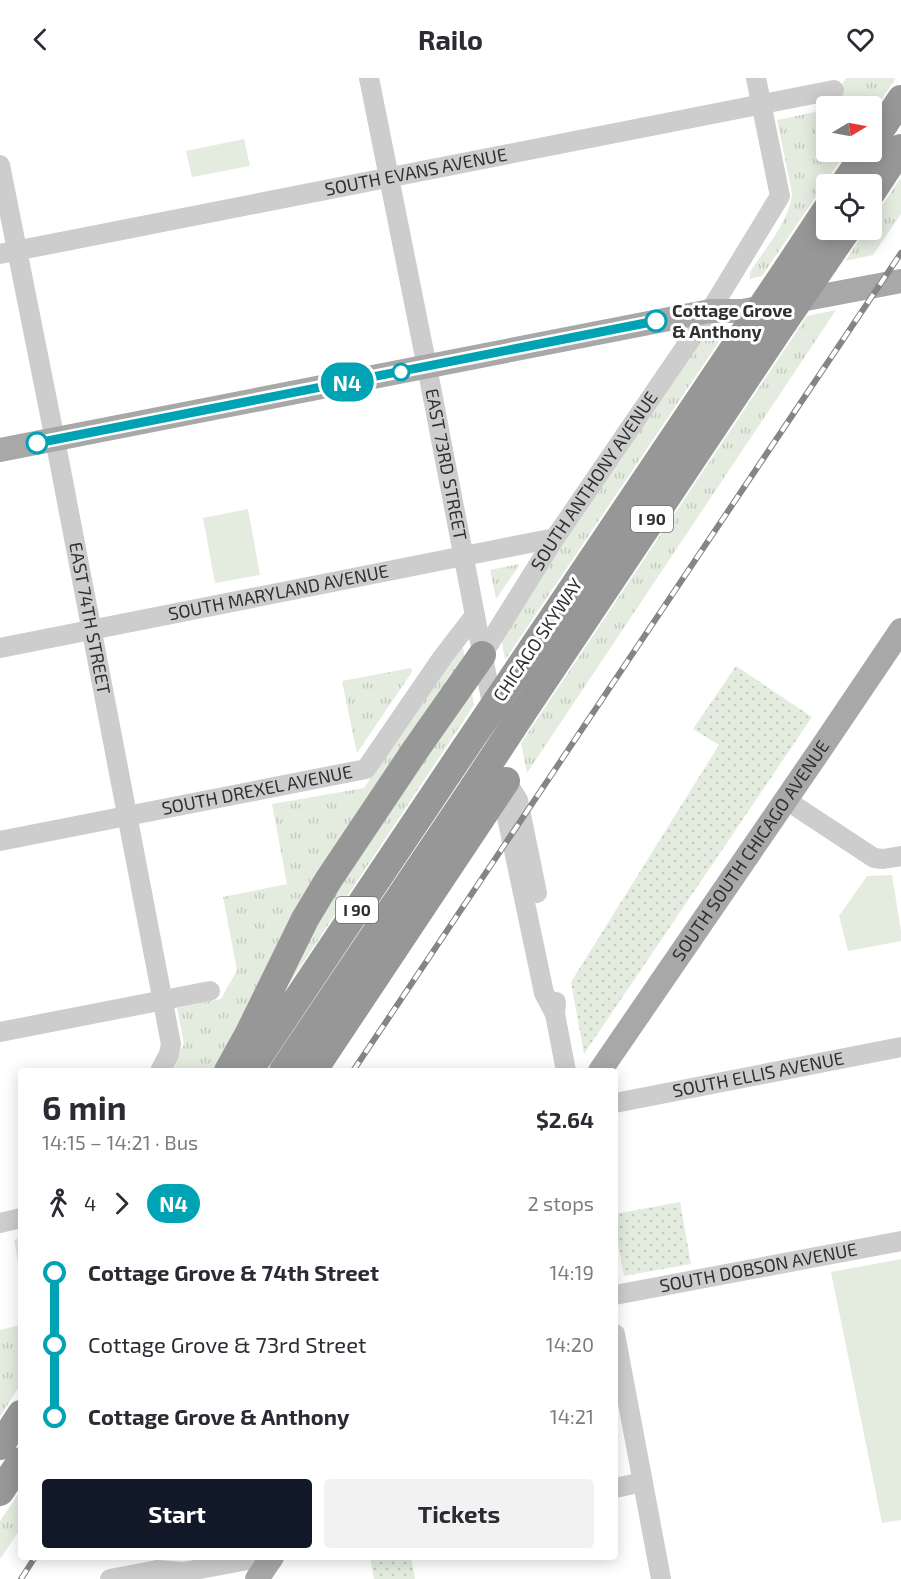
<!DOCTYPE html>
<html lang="en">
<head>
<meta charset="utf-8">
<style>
	body { margin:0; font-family:"Exo 2",sans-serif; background:#f2f2f3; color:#2b2b33; height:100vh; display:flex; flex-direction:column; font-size:22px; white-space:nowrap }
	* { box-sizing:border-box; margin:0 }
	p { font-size:20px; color:#7c7c81 }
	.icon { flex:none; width:33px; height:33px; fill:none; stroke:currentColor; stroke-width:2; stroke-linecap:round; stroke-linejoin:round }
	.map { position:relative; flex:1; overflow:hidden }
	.panel { position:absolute; left:18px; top:990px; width:600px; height:492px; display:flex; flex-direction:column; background:#fff; border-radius:6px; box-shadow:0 3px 15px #0003 }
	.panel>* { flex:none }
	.badge { padding:0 12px; border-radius:20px; font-size:21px; line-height:39px }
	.needle { width:39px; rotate:80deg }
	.tools { position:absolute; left:816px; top:18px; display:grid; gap:12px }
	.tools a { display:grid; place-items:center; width:66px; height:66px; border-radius:6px; background:#fff; box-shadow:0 3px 15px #0003; font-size:30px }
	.map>.badge { position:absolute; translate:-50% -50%; box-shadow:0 0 0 3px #fff }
	.legs { display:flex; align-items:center; gap:9px; height:66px; padding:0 24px; font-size:20px }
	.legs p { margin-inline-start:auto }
	.overview { display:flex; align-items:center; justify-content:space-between; height:102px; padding:0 24px }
	h1 { font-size:33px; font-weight:700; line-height:45px }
	.primary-button { display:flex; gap:12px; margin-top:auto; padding:12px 24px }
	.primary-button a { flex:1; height:69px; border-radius:6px; background:#111827; color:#fff; font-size:24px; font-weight:700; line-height:69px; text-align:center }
	.primary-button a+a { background:#f2f2f3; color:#2b2b33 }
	ul { padding:0 24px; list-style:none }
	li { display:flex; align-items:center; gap:21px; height:72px; font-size:22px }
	li i { display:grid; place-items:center; width:9px; height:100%; margin:0 8px; background:currentColor }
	li i::after { content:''; width:15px; height:15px; margin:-8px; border:4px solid; border-radius:50%; background:#fff }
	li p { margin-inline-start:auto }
	li:first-child i { background:linear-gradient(#0000 50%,currentColor 0) }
	li:last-child i { background:linear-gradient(currentColor 50%,#0000 0) }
	header { display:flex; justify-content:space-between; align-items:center; height:78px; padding:0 24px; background:#fff; font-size:27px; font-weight:700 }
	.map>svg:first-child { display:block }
	.grass { fill:url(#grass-tufts) }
	.park { fill:#e4ecdf }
	.garden { fill:url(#garden-dots) }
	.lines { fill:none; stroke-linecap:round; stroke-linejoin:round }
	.minor { stroke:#cdcdcd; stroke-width:20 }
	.major { stroke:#a8a8a8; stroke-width:24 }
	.highway { stroke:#979797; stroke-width:28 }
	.rail-casing { stroke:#858585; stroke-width:6 }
	.rail { stroke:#fff; stroke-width:4; stroke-dasharray:11; stroke-linecap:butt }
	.highway-bridge { stroke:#979797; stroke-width:28 }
	.line-1-casing { stroke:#fff; stroke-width:14 }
	.line-1 { stroke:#00a3b4; stroke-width:9 }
	.stop-1-dot { fill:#fff; stroke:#00a3b4; stroke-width:3 }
	.labels { text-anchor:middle; stroke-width:6; stroke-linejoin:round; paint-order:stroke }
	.shield { fill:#fff; stroke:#6e6e6e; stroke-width:1.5 }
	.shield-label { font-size:16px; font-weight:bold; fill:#303030 }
	.street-label { font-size:18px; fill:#303030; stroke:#fff }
	.stop-label { font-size:18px; font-weight:bold; fill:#303030; stroke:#fff; text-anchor:start }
</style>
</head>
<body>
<header><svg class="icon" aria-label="back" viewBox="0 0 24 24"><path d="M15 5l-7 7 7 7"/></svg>Railo<svg class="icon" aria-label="heart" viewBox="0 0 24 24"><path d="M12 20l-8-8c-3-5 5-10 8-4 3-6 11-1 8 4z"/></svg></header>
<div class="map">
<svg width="901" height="1501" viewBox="0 0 901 1501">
	<defs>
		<pattern id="grass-tufts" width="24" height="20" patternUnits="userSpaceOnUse" patternTransform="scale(1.5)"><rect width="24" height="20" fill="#e4ecdf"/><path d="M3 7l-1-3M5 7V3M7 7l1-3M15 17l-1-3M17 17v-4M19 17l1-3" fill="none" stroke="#c4cbc0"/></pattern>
		<pattern id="garden-dots" width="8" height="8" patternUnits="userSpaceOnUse" patternTransform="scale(1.5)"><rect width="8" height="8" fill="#e4ecdf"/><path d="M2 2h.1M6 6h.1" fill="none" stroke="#c4cbc0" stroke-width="1.8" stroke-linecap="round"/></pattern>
	</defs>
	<rect width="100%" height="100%" fill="#fff"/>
	<path class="grass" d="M 846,0 L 896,0 L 872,36 L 872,28 L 828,28 Z
		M 826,30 L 826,74 L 846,74 L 762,198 L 750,201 L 750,194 C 764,172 791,141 792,115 L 777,42 L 825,32 Z
		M 901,99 L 901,136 L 873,177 L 845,183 L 866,152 L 872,152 L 872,143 Z
		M 836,232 L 527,695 L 521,665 L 807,238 Z
		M 724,256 L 505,582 L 501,559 L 698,262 Z
		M 519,486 L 519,488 L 496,521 L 490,492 Z
		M 459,570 L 463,570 L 466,586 L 219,993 L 168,993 L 184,966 L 177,930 L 221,921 L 237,892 L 223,819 L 287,806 L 272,726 L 364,710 L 456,572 Z
		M 411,590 L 412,594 L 357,675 L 342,603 Z
		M 472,614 L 474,627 L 287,909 L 302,860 Z
		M 21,1160 L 21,1201 L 14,1162 Z
		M 21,1247 L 21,1305 L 0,1339 L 0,1252 Z
		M 21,1412 L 21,1450 L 0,1481 L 0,1443 Z"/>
	<path class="park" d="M 244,61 L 250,88 L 192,99 L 186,73 Z
		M 248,431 L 260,497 L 215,505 L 203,440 Z
		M 892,797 L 901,853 L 901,863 L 848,873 L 839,838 L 867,798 Z
		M 901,1181 L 901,1442 L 882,1445 L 831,1194 Z"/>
	<path class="garden" d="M 736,588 L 812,639 L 584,976 L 571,904 L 719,667 L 693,651 Z
		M 680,1124 L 691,1186 L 624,1198 L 615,1149 L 615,1136 Z
		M 370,1479 L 411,1479 L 415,1501 L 374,1501 Z"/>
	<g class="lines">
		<g class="minor">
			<path id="s1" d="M 369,0 L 427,289 L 494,636"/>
			<path id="s2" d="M 0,87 L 59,382 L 171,966 L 169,976 L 160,993"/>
			<path id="s3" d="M 0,176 L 834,12"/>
			<path id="s4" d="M 0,570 L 555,460"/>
			<path id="s5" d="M 482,577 L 555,460 L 710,233 L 780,118 L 756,0"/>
			<path d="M 506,703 L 504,725 L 544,915 L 555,936"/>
			<path d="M 506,703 L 518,722 L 537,815"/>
			<path d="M 786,722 L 874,780 L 883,781 L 901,778"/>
			<path id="s6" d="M 0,763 L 366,691 L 442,580 L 475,537"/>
			<path d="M 556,924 L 555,936 L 566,993"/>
			<path d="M 0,954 L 210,913"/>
			<path id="s7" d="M 615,1025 L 901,969"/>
			<path d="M 0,1145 L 21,1140"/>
			<path id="s8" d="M 615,1217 L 901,1163"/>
			<path d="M 615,1256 L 661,1501"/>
			<path d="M 615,1410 L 643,1404"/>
			<path d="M 110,1501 L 157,1492 L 184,1494 L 263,1479"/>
		</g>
		<g class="major">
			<path d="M 0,372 L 710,233 L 742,233 L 901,203"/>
			<path id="s9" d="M 600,993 L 820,672 L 901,552"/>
			<path d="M 257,1501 L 272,1479"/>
		</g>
		<path class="highway" d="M 872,65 L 901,21
			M 844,106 L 866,74
			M 872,114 L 901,70
			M 825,184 L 847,152
			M 787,191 L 826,132
			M 513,599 L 746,252
			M 521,637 L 784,244
			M 228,993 L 249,955 L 305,841 L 329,801 L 416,671 L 482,577
			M 249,993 L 465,670
			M 283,993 L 473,710
			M 313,993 L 506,703
			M 0,1368 L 21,1336
			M 0,1414 L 21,1383"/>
		<g class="rail-casing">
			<path id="rail" d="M 353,993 L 901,175
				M 21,1501 L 35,1479"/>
		</g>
		<use href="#rail" class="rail"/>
		<path class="highway-bridge" d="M 784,244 L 825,184
			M 746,252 L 787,191
			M 465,670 L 513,599
			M 473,710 L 521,637"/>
	</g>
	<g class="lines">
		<g class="line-1-casing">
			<path id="line-1" d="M 37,365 L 656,243"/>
		</g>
		<use href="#line-1" class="line-1"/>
	</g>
	<g class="stop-1-dot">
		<circle cx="656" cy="243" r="10"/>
		<circle cx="401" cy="294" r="8"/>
		<circle cx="37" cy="365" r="10"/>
	</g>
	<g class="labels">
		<g class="shield">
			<rect x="631" y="428" width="42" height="26" rx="4.5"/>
			<rect x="336" y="819" width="42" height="26" rx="4.5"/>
		</g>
		<g class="shield-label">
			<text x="652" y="447">I 90</text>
			<text x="357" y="838">I 90</text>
		</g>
		<g class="street-label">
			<text dy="6" stroke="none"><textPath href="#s3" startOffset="424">SOUTH EVANS AVENUE</textPath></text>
			<text dy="6" stroke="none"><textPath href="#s1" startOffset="394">EAST 73RD STREET</textPath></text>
			<text dy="6" stroke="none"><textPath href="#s5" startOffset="207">SOUTH ANTHONY AVENUE</textPath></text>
			<text dy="6" stroke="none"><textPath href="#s4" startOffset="284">SOUTH MARYLAND AVENUE</textPath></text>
			<text dy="6" stroke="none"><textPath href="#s2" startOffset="462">EAST 74TH STREET</textPath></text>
			<text transform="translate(538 562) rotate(-56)" y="6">CHICAGO SKYWAY</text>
			<text dy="6" stroke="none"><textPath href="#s6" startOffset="262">SOUTH DREXEL AVENUE</textPath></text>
			<text dy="6" stroke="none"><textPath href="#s9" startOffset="267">SOUTH SOUTH CHICAGO AVENUE</textPath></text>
			<text dy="6" stroke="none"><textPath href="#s7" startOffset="146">SOUTH ELLIS AVENUE</textPath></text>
			<text dy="6" stroke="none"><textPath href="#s8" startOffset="146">SOUTH DOBSON AVENUE</textPath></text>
		</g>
		<g class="stop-label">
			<text x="672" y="239">Cottage Grove<tspan x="672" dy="21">&amp; Anthony</tspan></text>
		</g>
	</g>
</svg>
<div class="tools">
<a><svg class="needle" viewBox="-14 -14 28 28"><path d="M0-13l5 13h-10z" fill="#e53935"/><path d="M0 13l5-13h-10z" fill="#7c7c81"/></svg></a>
<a><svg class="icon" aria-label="locate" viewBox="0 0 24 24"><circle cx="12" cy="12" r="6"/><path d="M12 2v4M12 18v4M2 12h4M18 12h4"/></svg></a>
</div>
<b class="badge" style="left:347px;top:304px;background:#00a3b4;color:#fff">N4</b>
<section class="panel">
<div class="overview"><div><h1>6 min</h1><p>14:15 – 14:21 · Bus</p></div><b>$2.64</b></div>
<div class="legs"><svg class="icon" aria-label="walk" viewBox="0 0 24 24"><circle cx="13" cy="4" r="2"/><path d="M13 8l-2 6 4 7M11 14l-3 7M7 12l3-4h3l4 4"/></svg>4<svg class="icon" aria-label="forward" viewBox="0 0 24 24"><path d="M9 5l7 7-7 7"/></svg><b class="badge" style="background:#00a3b4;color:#fff">N4</b><p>2 stops</p></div>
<ul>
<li><i style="color:#00a3b4"></i><b>Cottage Grove &amp; 74th Street</b><p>14:19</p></li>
<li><i style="color:#00a3b4"></i><span>Cottage Grove &amp; 73rd Street</span><p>14:20</p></li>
<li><i style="color:#00a3b4"></i><b>Cottage Grove &amp; Anthony</b><p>14:21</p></li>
</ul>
<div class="primary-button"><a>Start</a><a>Tickets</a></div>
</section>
</div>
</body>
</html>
